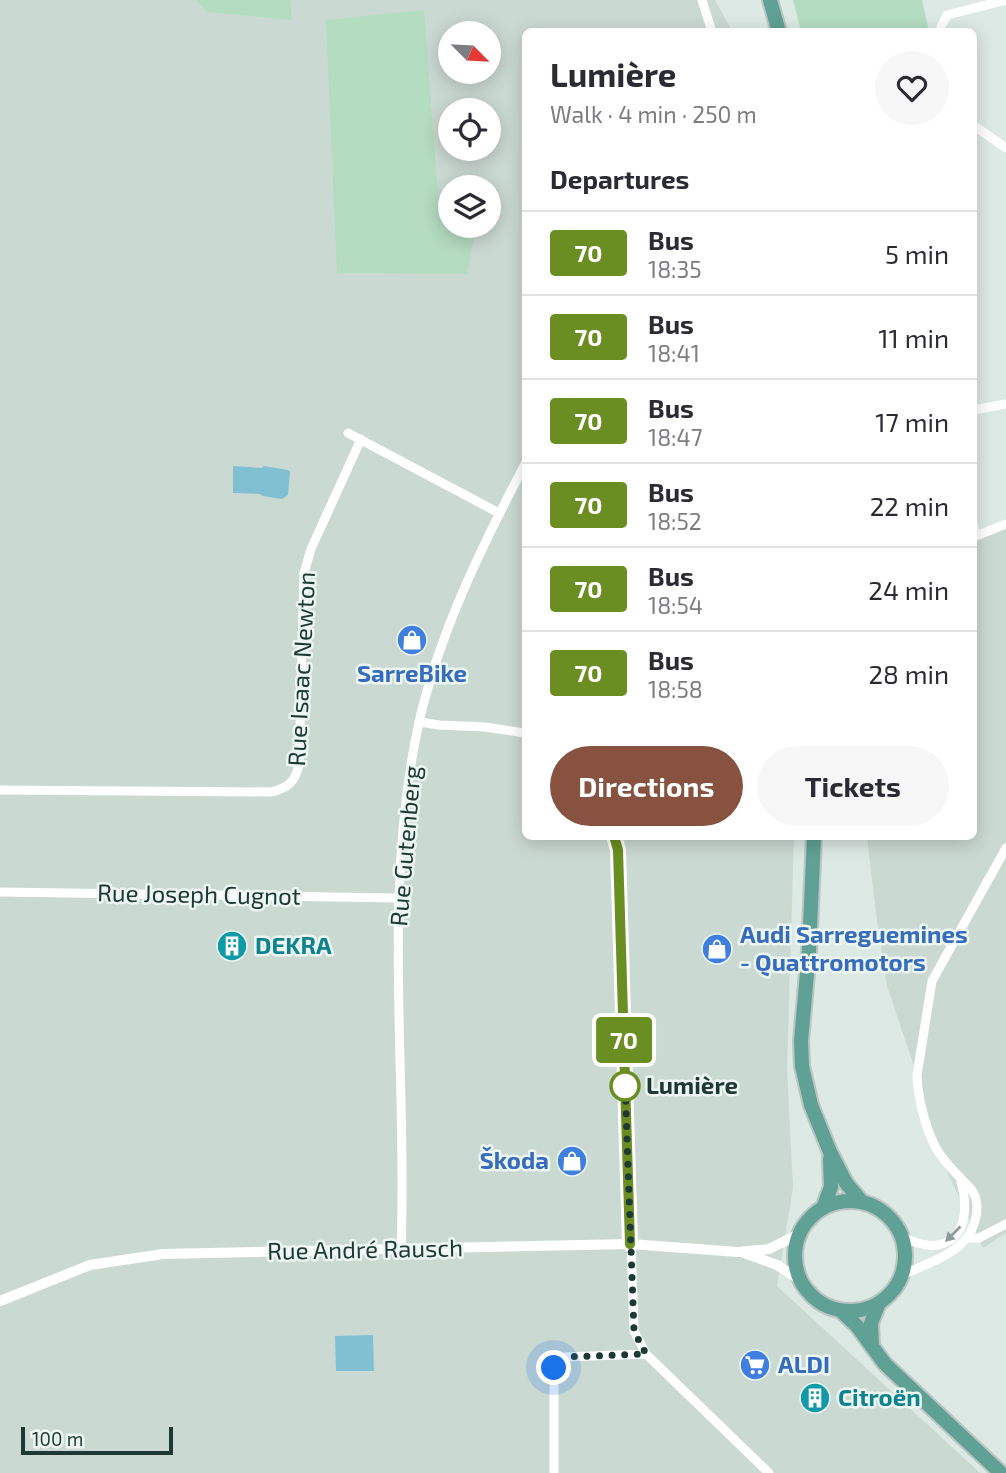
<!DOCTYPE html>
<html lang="en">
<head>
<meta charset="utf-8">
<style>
	body { margin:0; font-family:"Exo 2",sans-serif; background:#f7f7f7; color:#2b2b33; height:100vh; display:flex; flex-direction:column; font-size:26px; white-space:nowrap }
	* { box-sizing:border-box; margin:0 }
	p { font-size:23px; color:#7c7c81 }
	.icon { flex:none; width:38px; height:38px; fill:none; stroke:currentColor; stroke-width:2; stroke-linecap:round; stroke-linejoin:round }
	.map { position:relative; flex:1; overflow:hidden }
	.sheet { position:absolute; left:522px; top:28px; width:455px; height:812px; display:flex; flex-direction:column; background:#fff; border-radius:10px; box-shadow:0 4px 18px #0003 }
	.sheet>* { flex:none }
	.badge { padding:0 14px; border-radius:5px; font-size:24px; line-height:46px }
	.needle { width:46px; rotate:114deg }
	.fabs { position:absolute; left:438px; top:21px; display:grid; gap:14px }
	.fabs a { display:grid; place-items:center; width:63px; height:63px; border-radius:50%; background:#fff; box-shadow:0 4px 18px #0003; font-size:35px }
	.scale { position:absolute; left:21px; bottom:18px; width:152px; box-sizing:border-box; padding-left:7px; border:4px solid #1e3933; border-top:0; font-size:19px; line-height:24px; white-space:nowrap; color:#1e3933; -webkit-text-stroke:5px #edf6f2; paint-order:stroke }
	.you { position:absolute; width:35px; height:35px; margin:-18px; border:5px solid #fff; border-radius:50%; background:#1a73e8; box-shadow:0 0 0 10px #1a73e833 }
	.map>.badge { position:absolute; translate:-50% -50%; box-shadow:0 0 0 4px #fff }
	h2 { padding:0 28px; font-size:26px; line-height:63px }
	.round { display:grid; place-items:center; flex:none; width:74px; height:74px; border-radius:37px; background:#f7f7f7 }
	.head { display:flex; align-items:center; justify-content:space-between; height:119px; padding:0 28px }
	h1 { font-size:33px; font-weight:700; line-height:52px }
	.action { display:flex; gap:14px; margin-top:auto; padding:14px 28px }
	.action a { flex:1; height:80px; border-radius:42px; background:#87523f; color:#fff; font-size:28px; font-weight:700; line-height:80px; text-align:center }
	.action a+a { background:#f7f7f7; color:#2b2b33 }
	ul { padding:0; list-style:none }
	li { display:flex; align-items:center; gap:21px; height:84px; padding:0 28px; border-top:2px solid #e1e1e2 }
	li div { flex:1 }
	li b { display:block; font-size:26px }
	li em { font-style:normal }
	li .badge { min-width:77px; font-weight:700; text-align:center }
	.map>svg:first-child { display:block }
	.built { fill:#cbd9d3; fill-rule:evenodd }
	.green { fill:#b4dcc1 }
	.water { fill:#81c0d2 }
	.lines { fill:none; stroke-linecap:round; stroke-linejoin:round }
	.primary-casing { stroke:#bcc4c2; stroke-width:18 }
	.minor { stroke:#fff; stroke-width:9 }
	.tertiary { stroke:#fff; stroke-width:10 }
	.primary { stroke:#5fa194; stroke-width:14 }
	.oneway { fill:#8e9c99 }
	.line-casing { stroke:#fff; stroke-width:16 }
	.line { stroke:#6b8e23; stroke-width:10 }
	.walk { stroke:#1e3933; stroke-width:7; stroke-dasharray:0 12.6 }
	.stop-dot { fill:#fff; stroke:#6b8e23; stroke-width:3.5 }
	.labels { text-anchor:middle; stroke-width:5; stroke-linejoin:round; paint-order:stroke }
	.street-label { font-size:24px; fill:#1e3933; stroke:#edf6f2 }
	.shop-label { font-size:24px; font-weight:bold; fill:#366cbe; stroke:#edf6f2; text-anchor:start }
	.culture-label { font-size:24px; font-weight:bold; fill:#0d838f; stroke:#edf6f2; text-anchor:start }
	.stop-label { font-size:24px; font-weight:bold; fill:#1e3933; stroke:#edf6f2; text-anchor:start }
</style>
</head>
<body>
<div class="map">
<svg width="1006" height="1473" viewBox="0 0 1006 1473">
	<rect width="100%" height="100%" fill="#dce9e4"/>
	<path class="built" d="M 0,0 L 715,0 L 732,31 L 525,32 L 525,836 L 794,837 L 787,1069 L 793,1188 L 777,1286 L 980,1473 L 0,1473 ZM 450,33 L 488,33 L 488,72 L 450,72 ZM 450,110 L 488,110 L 488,149 L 450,149 ZM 450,187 L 488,187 L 488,226 L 450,226 Z
		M 1006,528 L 1006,1233 L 983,1248 L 936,1148 L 917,1075 L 887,986 L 876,914 L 867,837 L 973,836 L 973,542 Z"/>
	<path class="green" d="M 196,0 L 290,0 L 292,20 L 207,12 Z
		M 793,0 L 922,0 L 929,31 L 801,31 Z
		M 424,10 L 438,196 L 450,197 L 450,226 L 476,226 L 467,274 L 337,273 L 326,20 Z"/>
	<path class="water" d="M 233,466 L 262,468 L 264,466 L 288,470 L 290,472 L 288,495 L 282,499 L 263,496 L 260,494 L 233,493 Z
		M 373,1335 L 374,1371 L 336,1371 L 335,1336 Z"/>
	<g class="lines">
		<g class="primary-casing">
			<path id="primary" d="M 770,0 L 779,32
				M 814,836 L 809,951 L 801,1041 L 802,1066 L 811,1105 L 830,1152 L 846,1183 L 862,1202
				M795 1256a55 55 0 1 1 110 0a55 55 0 1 1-110 0Z
				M 823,1208 L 831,1187 L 830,1159
				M 840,1310 L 857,1326 L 885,1364 L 1001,1473
				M 872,1345 L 871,1323 L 879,1303"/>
		</g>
		<path class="minor" d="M 702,0 L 712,32
			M 941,32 L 941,27 L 947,15 L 1006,0
			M 973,125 L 1006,148
			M 973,412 L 979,409 L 1006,404
			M 348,433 L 499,513
			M 973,523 L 976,536 L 1006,524
			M 420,722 L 439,725 L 485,727 L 525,733
			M 0,790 L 271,792 C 288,788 295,782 299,765 L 304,573 L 311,549 L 361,439
			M 614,836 L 618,850 L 634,1331 L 646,1354 L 769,1473
			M 0,892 L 397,898
			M 901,1236 C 948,1262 975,1231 961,1182
			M 968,1238 L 979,1238 L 1006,1224
			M 401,1250 C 408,1074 381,896 419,722 C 440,631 482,546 525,464
			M 901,1276 C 920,1266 946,1259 962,1243 C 975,1231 983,1204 971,1189 C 959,1176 945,1164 936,1148 C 925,1127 918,1099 917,1075 L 932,981 L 1006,848
			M 554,1473 L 554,1368 L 564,1357 L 646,1354"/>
		<path class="tertiary" d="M 744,1253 L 777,1265 L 800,1280
			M 0,1301 L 90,1265 L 163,1254 L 630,1244 L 738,1252 L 769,1249 L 799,1234"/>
		<use href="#primary" class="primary"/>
	</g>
	<defs><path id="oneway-solid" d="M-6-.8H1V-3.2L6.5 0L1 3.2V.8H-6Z" transform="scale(1.75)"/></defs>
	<use class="oneway" href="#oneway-solid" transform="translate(953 1234) rotate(135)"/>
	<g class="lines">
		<g class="line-casing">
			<path id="line" d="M 614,836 L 618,850 L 630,1244"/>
		</g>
		<use href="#line" class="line"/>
		<path class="walk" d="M 554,1368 L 564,1357 L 646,1354 L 634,1331 L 625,1083 L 625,1086"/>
	</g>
	<defs>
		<g id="shop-disc" transform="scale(1.575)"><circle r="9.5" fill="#3f7fe0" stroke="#edf6f2"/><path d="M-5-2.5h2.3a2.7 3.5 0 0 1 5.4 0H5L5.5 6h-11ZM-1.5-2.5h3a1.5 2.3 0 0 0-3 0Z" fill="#fff"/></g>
		<g id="building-disc" transform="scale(1.575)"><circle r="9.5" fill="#0f9aa8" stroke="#edf6f2"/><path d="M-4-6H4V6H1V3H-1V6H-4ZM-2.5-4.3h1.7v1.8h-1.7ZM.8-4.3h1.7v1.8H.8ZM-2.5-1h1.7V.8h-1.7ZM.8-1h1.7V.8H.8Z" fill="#fff"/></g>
		<g id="supermarket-disc" transform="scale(1.575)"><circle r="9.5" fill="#3f7fe0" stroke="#edf6f2"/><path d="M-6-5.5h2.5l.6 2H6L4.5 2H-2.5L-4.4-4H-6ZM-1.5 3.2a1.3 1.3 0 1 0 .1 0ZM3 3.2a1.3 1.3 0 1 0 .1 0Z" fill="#fff"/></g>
	</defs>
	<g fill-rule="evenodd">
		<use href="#shop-disc" x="412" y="640"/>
		<use href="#building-disc" x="232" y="946"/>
		<use href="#shop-disc" x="717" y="949"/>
		<use href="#shop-disc" x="572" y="1161"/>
		<use href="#supermarket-disc" x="755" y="1365"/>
		<use href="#building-disc" x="815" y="1398"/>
	</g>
	<circle class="stop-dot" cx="625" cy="1086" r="14"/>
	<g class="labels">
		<g class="street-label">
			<text transform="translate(302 669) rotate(-87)" y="8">Rue Isaac Newton</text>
			<text transform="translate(406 846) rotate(-85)" y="8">Rue Gutenberg</text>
			<text transform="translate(199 895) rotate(1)" y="8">Rue Joseph Cugnot</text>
			<text transform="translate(365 1250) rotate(-1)" y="8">Rue André Rausch</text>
		</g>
		<g class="shop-label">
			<text x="412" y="682" text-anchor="middle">SarreBike</text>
			<text x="740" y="943">Audi Sarreguemines<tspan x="740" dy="28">- Quattromotors</tspan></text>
			<text x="549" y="1169" text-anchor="end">Škoda</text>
			<text x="778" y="1373">ALDI</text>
		</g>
		<g class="culture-label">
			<text x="255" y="954">DEKRA</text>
			<text x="838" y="1406">Citroën</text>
		</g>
		<g class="stop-label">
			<text x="646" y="1094">Lumière</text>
		</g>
	</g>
</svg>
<div class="fabs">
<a><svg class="needle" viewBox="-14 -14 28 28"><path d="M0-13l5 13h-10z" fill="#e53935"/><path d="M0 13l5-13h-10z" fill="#7c7c81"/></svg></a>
<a><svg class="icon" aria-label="locate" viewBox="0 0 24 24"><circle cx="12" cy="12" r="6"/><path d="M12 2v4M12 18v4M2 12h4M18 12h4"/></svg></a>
<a><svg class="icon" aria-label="layers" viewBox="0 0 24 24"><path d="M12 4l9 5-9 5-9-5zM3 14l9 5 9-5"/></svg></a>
</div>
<div class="scale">100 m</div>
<div class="you" style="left:554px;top:1368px"></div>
<b class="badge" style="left:624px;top:1040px;background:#6b8e23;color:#fff">70</b>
<section class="sheet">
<div class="head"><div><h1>Lumière</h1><p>Walk · 4 min · 250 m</p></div><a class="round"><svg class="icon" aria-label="heart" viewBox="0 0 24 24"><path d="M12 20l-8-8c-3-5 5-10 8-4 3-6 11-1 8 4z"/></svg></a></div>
<h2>Departures</h2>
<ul>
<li><span class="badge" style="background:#6b8e23;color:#fff">70</span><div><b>Bus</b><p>18:35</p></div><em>5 min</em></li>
<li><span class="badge" style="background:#6b8e23;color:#fff">70</span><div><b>Bus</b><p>18:41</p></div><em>11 min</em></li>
<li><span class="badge" style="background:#6b8e23;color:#fff">70</span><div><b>Bus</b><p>18:47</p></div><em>17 min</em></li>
<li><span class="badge" style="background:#6b8e23;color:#fff">70</span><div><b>Bus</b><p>18:52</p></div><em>22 min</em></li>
<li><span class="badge" style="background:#6b8e23;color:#fff">70</span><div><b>Bus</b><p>18:54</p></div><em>24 min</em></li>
<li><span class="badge" style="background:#6b8e23;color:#fff">70</span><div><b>Bus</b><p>18:58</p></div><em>28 min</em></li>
</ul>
<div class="action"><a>Directions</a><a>Tickets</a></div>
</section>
</div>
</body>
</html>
